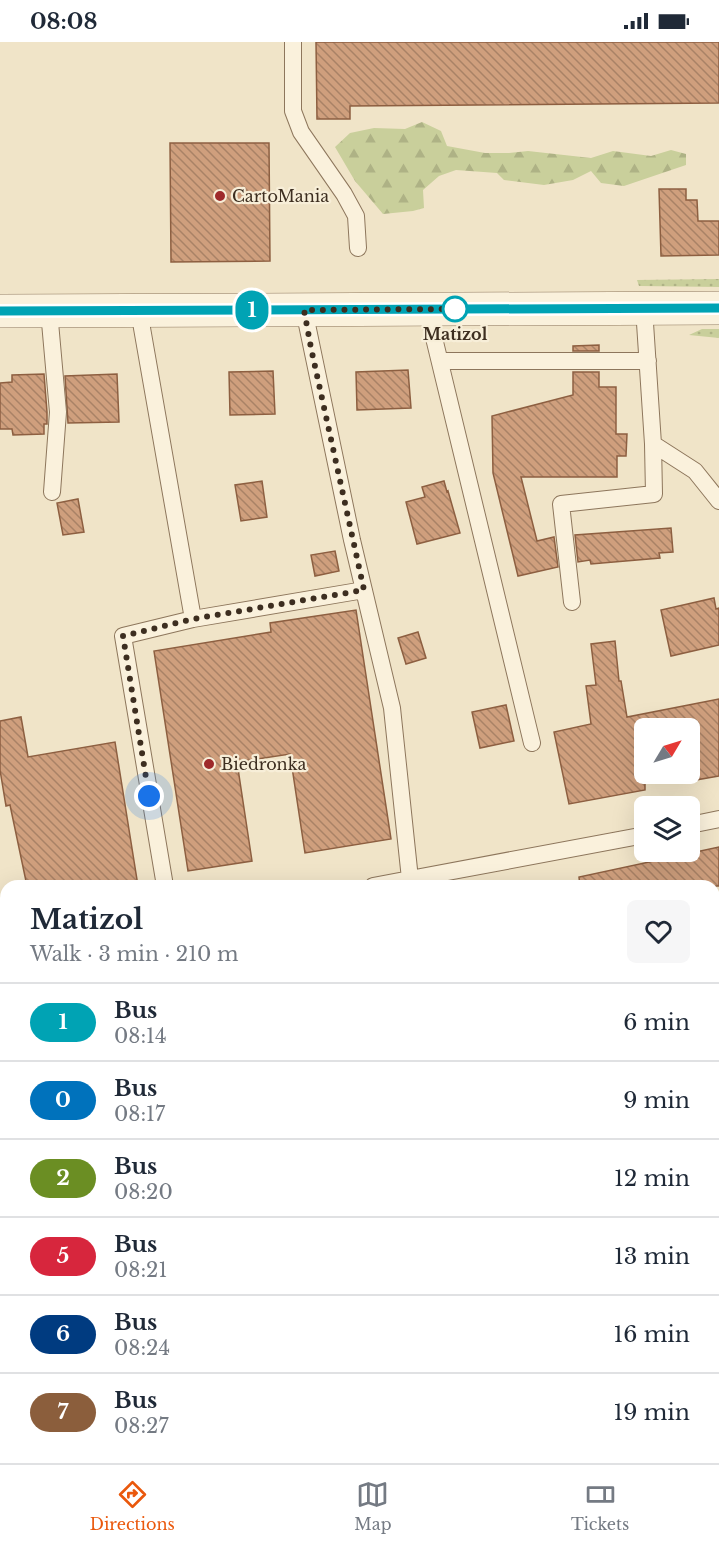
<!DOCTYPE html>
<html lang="en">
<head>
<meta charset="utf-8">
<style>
	body { margin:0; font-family:"Libre Baskerville",serif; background:#f6f6f7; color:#1f2937; height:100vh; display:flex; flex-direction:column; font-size:22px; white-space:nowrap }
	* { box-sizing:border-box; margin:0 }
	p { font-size:20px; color:#747a83 }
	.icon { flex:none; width:33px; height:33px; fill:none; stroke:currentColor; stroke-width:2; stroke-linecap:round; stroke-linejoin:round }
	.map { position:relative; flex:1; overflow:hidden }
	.side { position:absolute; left:0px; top:838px; width:720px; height:584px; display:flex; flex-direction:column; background:#fff; border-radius:18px 18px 0 0; box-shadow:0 6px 24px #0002 }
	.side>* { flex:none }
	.badge { padding:0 12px; border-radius:20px; font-size:21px; line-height:39px }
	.needle { width:39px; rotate:52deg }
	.controls { position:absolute; left:634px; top:676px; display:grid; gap:12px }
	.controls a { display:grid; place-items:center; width:66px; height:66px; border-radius:9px; background:#fff; box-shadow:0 6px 24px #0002; font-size:30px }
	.you { position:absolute; width:30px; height:30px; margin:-15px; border:4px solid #fff; border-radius:50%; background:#1a73e8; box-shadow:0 0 0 9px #1a73e833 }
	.map>.badge { position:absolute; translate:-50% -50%; box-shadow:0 0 0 3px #fff }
	.round { display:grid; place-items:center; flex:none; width:63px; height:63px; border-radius:9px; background:#f6f6f7 }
	.head { display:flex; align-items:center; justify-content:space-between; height:102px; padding:0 30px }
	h1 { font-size:28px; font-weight:700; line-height:45px }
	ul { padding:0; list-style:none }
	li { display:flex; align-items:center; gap:18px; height:78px; padding:0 30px; border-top:2px solid #e0e1e3 }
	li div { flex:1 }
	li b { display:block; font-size:22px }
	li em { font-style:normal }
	li .badge { min-width:66px; font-weight:700; text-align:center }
	.status { display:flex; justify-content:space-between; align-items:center; height:42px; padding:0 30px; background:#fff; direction:ltr }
	.status svg { height:16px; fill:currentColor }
	.dock { display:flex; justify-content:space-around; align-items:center; height:84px; border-top:2px solid #e0e1e3; background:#fff; font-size:16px; color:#747a83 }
	.dock a { display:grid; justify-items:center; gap:3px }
	.dock .on { color:#ea580c }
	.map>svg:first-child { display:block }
	.grass { fill:url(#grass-dots) }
	.forest { fill:url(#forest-firs) }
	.building { fill:url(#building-back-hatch); stroke:#8d5f41; stroke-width:1.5 }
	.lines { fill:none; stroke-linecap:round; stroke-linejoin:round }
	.service-casing { stroke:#8d765c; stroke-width:18 }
	.tertiary-casing { stroke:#8d765c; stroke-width:34 }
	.primary-casing { stroke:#5b4430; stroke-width:34 }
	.service { stroke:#faf1dc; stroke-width:16 }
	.tertiary { stroke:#faf1dc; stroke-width:33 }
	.primary { stroke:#f3d9a0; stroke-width:33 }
	.line-casing { stroke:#fff; stroke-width:14 }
	.line { stroke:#00a3b4; stroke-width:9 }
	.walk { stroke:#3d2e20; stroke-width:6; stroke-dasharray:0 10.8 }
	.poi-dot { fill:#9e2a2b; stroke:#f7eed8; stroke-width:2 }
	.stop-dot { fill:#fff; stroke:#00a3b4; stroke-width:3 }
	.labels { text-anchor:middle; stroke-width:4.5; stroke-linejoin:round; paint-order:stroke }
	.poi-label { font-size:16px; fill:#3d2e20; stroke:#f7eed8; text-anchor:start }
	.stop-label { font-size:16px; font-weight:bold; fill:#3d2e20; stroke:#f7eed8 }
</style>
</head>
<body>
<div class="status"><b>08:08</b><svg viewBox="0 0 49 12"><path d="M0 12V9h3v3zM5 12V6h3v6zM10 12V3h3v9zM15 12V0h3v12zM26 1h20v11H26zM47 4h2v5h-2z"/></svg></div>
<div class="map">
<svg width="719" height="1421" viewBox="0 0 719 1421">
	<defs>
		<pattern id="grass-dots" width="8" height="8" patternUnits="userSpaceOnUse" patternTransform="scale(1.5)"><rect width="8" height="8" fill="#c9cf9b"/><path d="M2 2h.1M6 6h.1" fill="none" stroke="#aeb285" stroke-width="1.8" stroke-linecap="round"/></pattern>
		<pattern id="forest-firs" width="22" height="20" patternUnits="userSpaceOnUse" patternTransform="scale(1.5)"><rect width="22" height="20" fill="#c9cf9b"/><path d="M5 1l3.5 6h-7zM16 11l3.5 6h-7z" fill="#aeb285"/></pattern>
		<pattern id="building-back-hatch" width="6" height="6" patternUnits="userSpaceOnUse" patternTransform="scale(1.5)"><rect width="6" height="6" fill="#cf9f7d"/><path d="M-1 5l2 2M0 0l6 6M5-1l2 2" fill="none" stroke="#a98266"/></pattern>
	</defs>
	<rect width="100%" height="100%" fill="#f0e4c8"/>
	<path class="grass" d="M 719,237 L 719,245 L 639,244 L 637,238 Z
		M 702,287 L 719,287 L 719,296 L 689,293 Z
		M 719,1150 L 719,1421 L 181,1421 L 191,1416 L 714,1416 L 714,1152 Z"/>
	<path class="forest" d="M 422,80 L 441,89 L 447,104 L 485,111 L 509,111 L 528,109 L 591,116 L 613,109 L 651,114 L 671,108 L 686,112 L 686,123 L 624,144 L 601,141 L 591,129 L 573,138 L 544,143 L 504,138 L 497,131 L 456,128 L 439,134 L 423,148 L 424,166 L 413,169 L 383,172 L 355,139 L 335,105 L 350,91 L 374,86 L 405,87 Z"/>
	<path class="building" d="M 316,0 L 719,0 L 719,61 L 350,64 L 350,77 L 317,77 Z
		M 170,101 L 269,101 L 270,219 L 171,220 Z
		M 659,147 L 686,147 L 686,158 L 697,158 L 698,179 L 719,179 L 719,213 L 661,214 Z
		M 599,303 L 599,309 L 573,309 L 573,304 Z
		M 408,328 L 411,366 L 357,368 L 356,330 Z
		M 273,329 L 275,372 L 230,373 L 229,330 Z
		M 573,330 L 599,330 L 599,345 L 616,345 L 616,392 L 627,392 L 626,414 L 617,414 L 617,435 L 521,435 L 537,499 L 554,495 L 558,525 L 518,534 L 493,431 L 492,374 L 573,353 Z
		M 44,332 L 47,370 L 47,382 L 44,382 L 44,392 L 13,393 L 12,387 L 0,387 L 0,341 L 12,340 L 12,333 Z
		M 117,332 L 119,380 L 68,381 L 65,334 Z
		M 262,439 L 267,475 L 241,479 L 235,443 Z
		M 444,439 L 447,450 L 448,449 L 460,491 L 417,502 L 406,460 L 425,455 L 422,445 Z
		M 78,457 L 84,490 L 63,493 L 57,461 Z
		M 671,486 L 673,510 L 659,511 L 660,516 L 591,522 L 590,518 L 578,520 L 575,493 Z
		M 335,509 L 339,529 L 315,534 L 311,513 Z
		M 714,556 L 716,567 L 719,566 L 719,603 L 671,614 L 661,568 Z
		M 356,568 L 391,797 L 305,811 L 290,712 L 237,720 L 252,819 L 188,829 L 154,609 L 271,590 L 270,581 Z
		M 418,590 L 426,616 L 406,622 L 398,596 Z
		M 615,599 L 619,639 L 621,639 L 627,675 L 719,657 L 719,734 L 690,739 L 690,687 L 645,687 L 645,748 L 569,762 L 554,690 L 591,682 L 586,644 L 596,643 L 591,602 Z
		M 506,663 L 514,699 L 480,706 L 472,670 Z
		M 21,675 L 28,715 L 115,700 L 138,844 L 27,844 L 10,763 L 6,764 L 0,728 L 0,679 Z
		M 719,805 L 719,844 L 580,844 L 579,835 Z"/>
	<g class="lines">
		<g class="service-casing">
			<path id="service" d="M 293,0 L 293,69 L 301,90 L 344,152 L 356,174 L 358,206
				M 427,267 L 532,701
				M 304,268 L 352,498 L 392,666 L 410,837 L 645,793
				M 49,269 L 58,370 L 52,450
				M 139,269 L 193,577
				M 440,319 L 648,319
				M 653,402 L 695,429 L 719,459
				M 572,560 L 561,462 L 654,452 L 653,402 L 644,266
				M 690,783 L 719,777
				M 165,844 L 123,594 L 193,577 L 364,548
				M 373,844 L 410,837
				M 714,966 L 719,963
				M 0,1391 L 6,1421"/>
		</g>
		<g class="tertiary-casing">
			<path id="tertiary" d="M 0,269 L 719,266"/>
		</g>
		<g class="primary-casing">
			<path id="primary" d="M 714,1084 L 719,1081
				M 714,1122 L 719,1120
				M 126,1421 L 136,1416"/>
		</g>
		<use href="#service" class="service"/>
		<use href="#tertiary" class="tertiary"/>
		<use href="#primary" class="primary"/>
	</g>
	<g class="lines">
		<g class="line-casing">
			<path id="line" d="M 0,269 L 719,266"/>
		</g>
		<use href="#line" class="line"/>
		<path class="walk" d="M 149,754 L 123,594 L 193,577 L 364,548 L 311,306 L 304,268 L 455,267"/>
	</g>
	<g class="poi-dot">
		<circle cx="220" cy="154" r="6"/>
		<circle cx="209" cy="722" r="6"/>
	</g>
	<circle class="stop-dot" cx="455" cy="267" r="12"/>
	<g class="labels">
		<g class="poi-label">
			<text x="232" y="160">CartoMania</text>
			<text x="221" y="728">Biedronka</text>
		</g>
		<g class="stop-label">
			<text x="455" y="298">Matizol</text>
		</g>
	</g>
</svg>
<div class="controls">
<a><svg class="needle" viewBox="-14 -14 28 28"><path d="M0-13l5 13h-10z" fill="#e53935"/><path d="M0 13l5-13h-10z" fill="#747a83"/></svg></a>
<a><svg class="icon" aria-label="layers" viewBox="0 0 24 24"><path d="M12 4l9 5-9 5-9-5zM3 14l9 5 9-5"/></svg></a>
</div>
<div class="you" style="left:149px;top:754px"></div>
<b class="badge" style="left:252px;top:268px;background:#00a3b4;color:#fff">1</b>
<section class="side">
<div class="head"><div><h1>Matizol</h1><p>Walk · 3 min · 210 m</p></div><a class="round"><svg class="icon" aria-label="heart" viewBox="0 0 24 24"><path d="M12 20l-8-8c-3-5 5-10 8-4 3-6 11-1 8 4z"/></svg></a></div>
<ul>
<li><span class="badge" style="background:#00a3b4;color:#fff">1</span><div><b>Bus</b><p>08:14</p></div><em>6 min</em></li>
<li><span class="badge" style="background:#0072bc;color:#fff">0</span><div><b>Bus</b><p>08:17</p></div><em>9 min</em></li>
<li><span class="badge" style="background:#6b8e23;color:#fff">2</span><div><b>Bus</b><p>08:20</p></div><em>12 min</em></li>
<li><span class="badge" style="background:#d7263d;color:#fff">5</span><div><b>Bus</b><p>08:21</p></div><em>13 min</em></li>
<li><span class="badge" style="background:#003b80;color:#fff">6</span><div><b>Bus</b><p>08:24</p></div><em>16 min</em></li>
<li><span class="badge" style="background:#8b5e3c;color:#fff">7</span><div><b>Bus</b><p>08:27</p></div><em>19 min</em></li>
</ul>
</section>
</div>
<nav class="dock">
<a class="on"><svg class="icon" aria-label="directions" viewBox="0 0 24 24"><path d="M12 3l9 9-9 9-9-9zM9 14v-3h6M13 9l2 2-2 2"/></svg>Directions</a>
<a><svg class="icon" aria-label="map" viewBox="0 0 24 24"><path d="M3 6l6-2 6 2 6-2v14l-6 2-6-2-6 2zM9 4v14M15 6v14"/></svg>Map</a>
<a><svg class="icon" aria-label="tickets" viewBox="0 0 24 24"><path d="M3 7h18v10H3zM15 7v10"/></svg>Tickets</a>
</nav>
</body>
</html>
